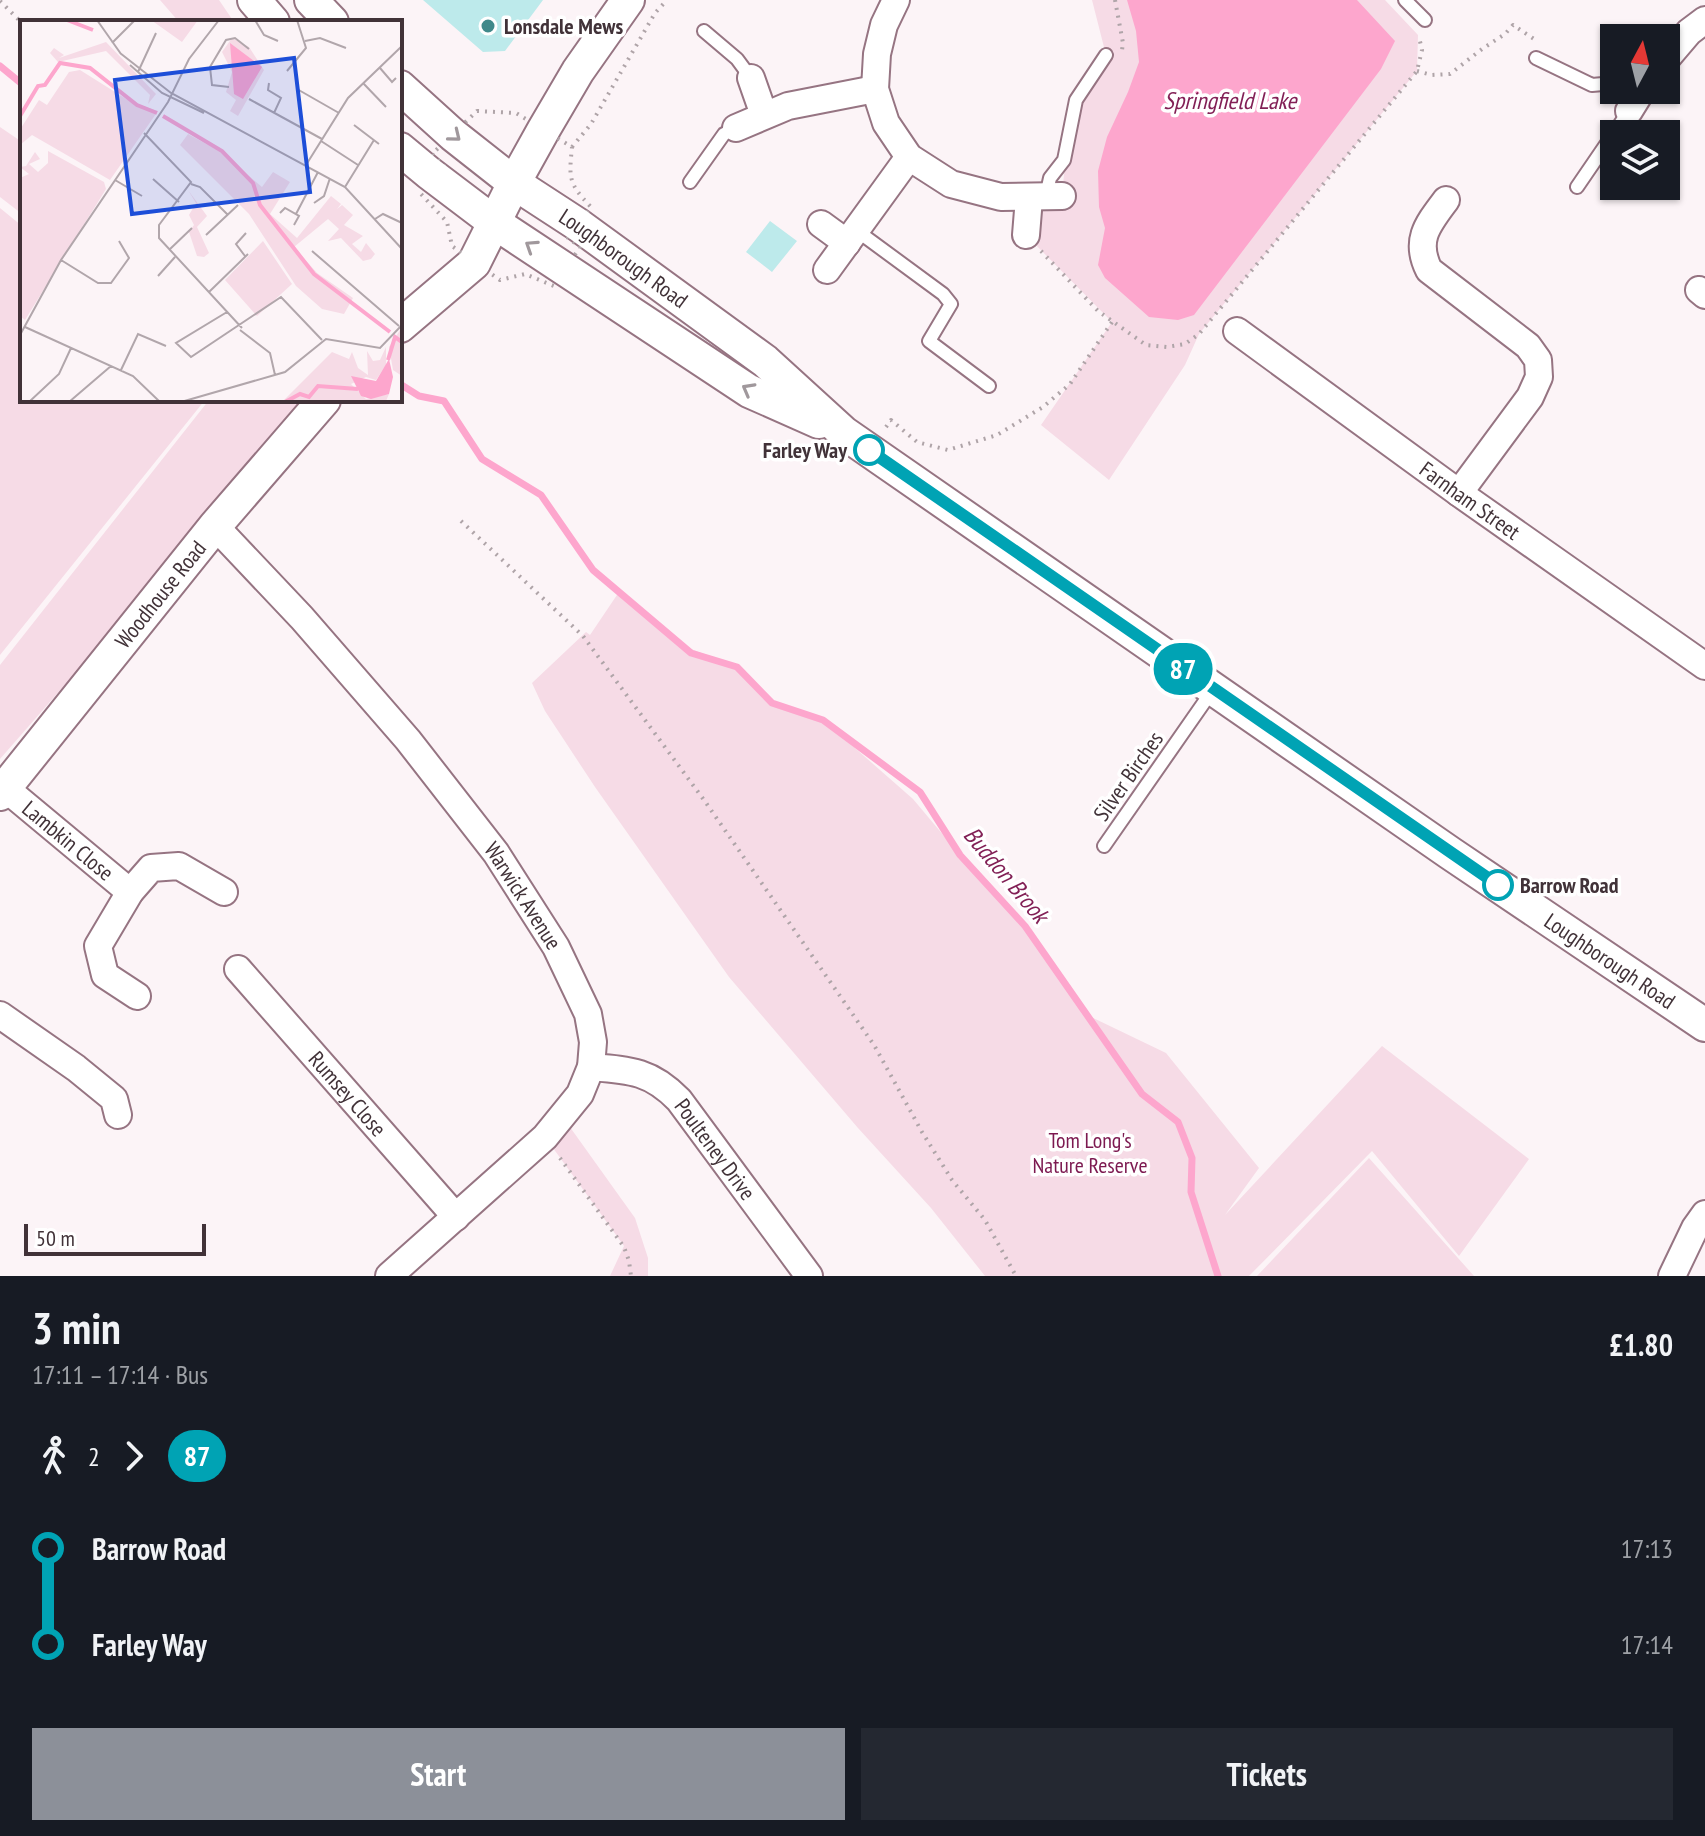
<!DOCTYPE html>
<html lang="en">
<head>
<meta charset="utf-8">
<style>
	body { margin:0; font-family:"PT Sans Narrow",sans-serif; background:#242831; color:#f1f3f6; height:100vh; display:flex; flex-direction:column; font-size:30px; white-space:nowrap }
	* { box-sizing:border-box; margin:0 }
	p { font-size:26px; color:#9ea1a6 }
	.icon { flex:none; width:44px; height:44px; fill:none; stroke:currentColor; stroke-width:2; stroke-linecap:round; stroke-linejoin:round }
	.map { position:relative; height:1276px; overflow:hidden }
	.side { display:flex; flex-direction:column; background:#171b24; flex:1 }
	.side>* { flex:none }
	.badge { padding:0 16px; border-radius:26px; font-size:28px; line-height:52px }
	.needle { width:52px; rotate:7deg }
	.tools { position:absolute; left:1600px; top:24px; display:grid; gap:16px }
	.tools a { display:grid; place-items:center; width:80px; height:80px; border-radius:0px; background:#171b24; box-shadow:0 2px 6px #0004; font-size:40px }
	.scale { position:absolute; left:24px; bottom:20px; width:182px; box-sizing:border-box; padding-left:8px; border:4px solid #413238; border-top:0; font-size:22px; line-height:28px; white-space:nowrap; color:#413238; -webkit-text-stroke:6px #fff; paint-order:stroke }
	.map>.badge { position:absolute; translate:-50% -50%; box-shadow:0 0 0 4px #fff }
	.legs { display:flex; align-items:center; gap:12px; height:88px; padding:0 32px; font-size:26px }
	.legs p { margin-inline-start:auto }
	.head { display:flex; align-items:center; justify-content:space-between; height:136px; padding:0 32px }
	h1 { font-size:44px; font-weight:700; line-height:60px }
	.button { display:flex; gap:16px; margin-top:auto; padding:16px 32px }
	.button a { flex:1; height:92px; border-radius:0px; background:#8c9099; color:#fff; font-size:32px; font-weight:700; line-height:92px; text-align:center }
	.button a+a { background:#242831; color:#f1f3f6 }
	ul { padding:0 32px; list-style:none }
	li { display:flex; align-items:center; gap:28px; height:96px; font-size:30px }
	li i { display:grid; place-items:center; width:12px; height:100%; margin:0 10px; background:currentColor }
	li i::after { content:''; width:20px; height:20px; margin:-10px; border:6px solid; border-radius:50%; background:#171b24 }
	li p { margin-inline-start:auto }
	li:first-child i { background:linear-gradient(#0000 50%,currentColor 0) }
	li:last-child i { background:linear-gradient(currentColor 50%,#0000 0) }
	.map>svg:first-child { display:block }
	.green { fill:#f6dbe6 }
	.water { fill:#fda6cd }
	.lines { fill:none; stroke-linecap:round; stroke-linejoin:round }
	.stream { stroke:#fda6cd; stroke-width:7 }
	.building { fill:#bdeaeb }
	.service-casing { stroke:#967482; stroke-width:16 }
	.minor-casing { stroke:#967482; stroke-width:30 }
	.tertiary-casing { stroke:#967482; stroke-width:36 }
	.path { stroke:#afa4a8; stroke-width:4; stroke-dasharray:2 6; stroke-linecap:butt }
	.service { stroke:#fff; stroke-width:12 }
	.minor { stroke:#fff; stroke-width:26 }
	.tertiary { stroke:#fff; stroke-width:32 }
	.oneway { stroke:#a0989c }
	.line-1-casing { stroke:#fff; stroke-width:18 }
	.line-1 { stroke:#00a3b4; stroke-width:12 }
	.poi-dot { fill:#40898a; stroke:#fff; stroke-width:3 }
	.stop-1-dot { fill:#fff; stroke:#00a3b4; stroke-width:4 }
	.labels { text-anchor:middle; stroke-width:7; stroke-linejoin:round; paint-order:stroke }
	.poi-label { font-size:22px; font-weight:bold; fill:#413238; stroke:#fff; text-anchor:start }
	.street-label { font-size:22px; fill:#413238; stroke:#fff }
	.stop-label { font-size:22px; font-weight:bold; fill:#413238; stroke:#fff; text-anchor:end }
	.park-label { font-size:22px; fill:#7c1950; stroke:#fff }
	.water-label { font-size:24px; font-style:italic; fill:#822056; stroke:#fff }
	.inset-river { fill:none; stroke:#fda6cd; stroke-width:4 }
	.inset-road { fill:none; stroke:#b1a6ab; stroke-width:2 }
	.view { fill:#1d4ed8; fill-opacity:0.15; stroke:#1d4ed8; stroke-width:4 }
	.inset-edge { fill:none; stroke:#413238; stroke-width:4 }
</style>
</head>
<body>
<div class="map">
<svg width="1705" height="1276" viewBox="0 0 1705 1276">
	<rect width="100%" height="100%" fill="#fcf4f7"/>
	<path class="green" d="M 160,0 L 219,0 L 234,22 L 179,22 Z
		M 1092,0 L 1385,0 L 1418,35 L 1417,71 L 1199,334 L 1185,365 L 1109,480 L 1041,425 L 1112,322 L 1026,235 L 1029,198 L 1062,196 L 1067,143 L 1076,100 L 1106,55 Z
		M 0,127 L 22,142 L 22,214 L 0,197 Z
		M 0,208 L 22,226 L 22,400 L 205,400 L 0,655 Z
		M 209,400 L 314,400 L 0,759 L 0,665 Z
		M 619,592 L 681,645 L 737,667 L 772,703 L 823,720 L 913,799 L 960,855 L 1031,935 L 1087,1015 L 1166,1053 L 1259,1168 L 1225,1215 L 1382,1046 L 1529,1159 L 1459,1256 L 1372,1151 L 1249,1276 L 985,1276 L 931,1208 L 858,1128 L 729,977 L 595,787 L 545,711 L 532,683 L 586,632 L 590,635 Z
		M 562,1116 L 635,1218 L 648,1258 L 648,1276 L 610,1276 L 624,1246 L 545,1137 Z
		M 1369,1158 L 1474,1276 L 1257,1276 Z"/>
	<path class="water" d="M 1127,0 L 1357,0 L 1395,41 L 1381,69 L 1194,315 L 1178,320 L 1149,317 L 1105,278 L 1098,265 L 1105,228 L 1099,207 L 1098,171 L 1107,137 L 1128,92 L 1139,62 L 1136,31 Z"/>
	<g class="lines">
		<path class="stream" d="M 0,66 L 22,84
			M 400,384 L 419,396 L 444,401 L 482,459 L 541,495 L 593,570 L 691,653 L 737,667 L 772,703 L 823,720 L 920,792 L 960,855 L 1025,926 L 1142,1094 L 1178,1122 L 1192,1158 L 1191,1192 L 1218,1276"/>
	</g>
	<path class="building" d="M 423,0 L 543,0 L 505,51 L 483,52 Z
		M 770,221 L 797,241 L 772,272 L 746,252 Z"/>
	<g class="lines">
		<g class="service-casing">
			<path id="service" d="M 1405,0 L 1425,20
				M 704,31 L 737,59 L 751,78
				M 1536,58 L 1592,85 L 1614,83
				M 690,182 L 724,134 L 736,128
				M 1577,187 L 1629,111
				M 1046,196 L 1050,178 L 1064,160 L 1076,100 L 1106,55
				M 856,230 L 943,294 L 951,304 L 929,341 L 989,386
				M 1104,846 L 1212,691"/>
		</g>
		<g class="minor-casing">
			<g id="minor">
				<path d="M 896,0 L 884,25 L 877,54 L 875,89 L 886,123 L 909,157 L 951,184 L 1001,197 L 1062,196"/>
				<path d="M 1666,59 L 1689,32 L 1705,20"/>
				<path d="M 751,78 L 764,115"/>
				<path d="M 1629,111 L 1642,90"/>
				<path d="M 736,128 L 788,106 L 875,89"/>
				<path d="M 1446,200 C 1428,224 1414,240 1429,270 L 1528,346 L 1538,360 L 1539,377 L 1530,397 L 1459,493"/>
				<path d="M 821,224 L 847,243"/>
				<path d="M 1026,235 L 1029,198"/>
				<path d="M 827,270 L 909,157"/>
				<path d="M 1699,290 L 1705,295"/>
				<path id="s1" d="M 1237,331 L 1459,493 L 1705,666"/>
				<path id="s2" d="M 215,526 L 302,618 L 408,740 L 496,853 L 556,947 L 588,1014 L 593,1042 L 591,1067 L 580,1094 L 545,1137 L 389,1276"/>
				<path id="s3" d="M 5,788 L 130,892"/>
				<path id="s4" d="M 238,969 L 456,1217"/>
				<path d="M 137,996 L 105,975 L 98,946 L 130,892 L 151,868 L 179,866 L 224,892"/>
				<path d="M 0,1015 L 76,1068 L 114,1099 L 118,1115"/>
				<path id="s5" d="M 591,1067 C 630,1070 651,1071 679,1100 L 809,1276"/>
				<path d="M 1672,1276 L 1695,1228 L 1705,1214"/>
			</g>
		</g>
		<g class="tertiary-casing">
			<g id="tertiary">
				<path d="M 254,0 L 273,22"/>
				<path d="M 311,0 L 332,22"/>
				<path id="s6" d="M 400,87 L 453,135 L 514,183 L 577,224 L 765,361 L 844,433 L 1450,853 L 1705,1025"/>
				<path d="M 400,149 L 429,173 L 495,223 L 749,391 L 819,422"/>
				<path d="M 400,326 L 474,263 L 514,183 L 544,129 L 578,71 L 628,0"/>
				<path id="s7" d="M 0,794 L 215,526 L 324,400"/>
			</g>
		</g>
		<path class="path" d="M 1115,0 L 1123,43 L 1122,50
			M 0,1 L 22,23
			M 1417,71 L 1432,75 L 1450,74 L 1482,49 L 1505,34 L 1513,25 L 1537,41
			M 477,111 L 516,113 L 572,147 C 569,178 568,183 591,207 L 568,238 L 580,247 L 554,286 L 525,274 L 500,280 L 452,246 L 447,222 L 421,194 L 446,168 L 432,154 Z
			M 572,147 L 591,124 L 655,13 L 667,0
			M 1041,251 L 1098,311 L 1146,345 L 1167,347 L 1185,344 L 1199,334 L 1417,71 L 1422,50 L 1419,37
			M 886,427 L 891,420 L 917,442 L 948,450 L 997,435 L 1043,407 L 1070,384 L 1112,322
			M 461,521 L 583,636 L 704,800 L 874,1045 L 922,1132 L 952,1180 L 985,1220 L 1016,1276
			M 560,1158 L 624,1247 L 629,1261 L 631,1276"/>
		<use href="#service" class="service"/>
		<use href="#minor" class="minor"/>
		<use href="#tertiary" class="tertiary"/>
	</g>
	<defs><path id="oneway-chevron" d="M-2-3.5L2.5 0L-2 3.5" fill="none" stroke-width="1.6" stroke-linecap="round" stroke-linejoin="round" transform="scale(2)"/></defs>
	<g class="oneway">
		<use href="#oneway-chevron" transform="translate(455 136) rotate(39)"/>
		<use href="#oneway-chevron" transform="translate(531 246) rotate(-147)"/>
		<use href="#oneway-chevron" transform="translate(748 389) rotate(-151)"/>
	</g>
	<g class="lines">
		<g class="line-1-casing">
			<path id="line-1" d="M 869,450 L 1498,885"/>
		</g>
		<use href="#line-1" class="line-1"/>
	</g>
	<circle class="poi-dot" cx="488" cy="26" r="8"/>
	<g class="stop-1-dot">
		<circle cx="869" cy="450" r="14"/>
		<circle cx="1498" cy="885" r="14"/>
	</g>
	<g class="labels">
		<g class="poi-label">
			<text x="504" y="34">Lonsdale Mews</text>
		</g>
		<g class="street-label">
			<text dy="8" stroke="none"><textPath href="#s6" startOffset="282">Loughborough Road</textPath></text>
			<text dy="8" stroke="none"><textPath href="#s1" startOffset="288">Farnham Street</textPath></text>
			<text dy="8" stroke="none"><textPath href="#s7" startOffset="256">Woodhouse Road</textPath></text>
			<text transform="translate(1128 776) rotate(-55)" y="8">Silver Birches</text>
			<text dy="8" stroke="none"><textPath href="#s3" startOffset="82">Lambkin Close</textPath></text>
			<text dy="8" stroke="none"><textPath href="#s2" startOffset="482">Warwick Avenue</textPath></text>
			<text dy="8" stroke="none"><textPath href="#s6" startOffset="1494">Loughborough Road</textPath></text>
			<text dy="8" stroke="none"><textPath href="#s4" startOffset="166">Rumsey Close</textPath></text>
			<text dy="8" stroke="none"><textPath href="#s5" startOffset="158">Poulteney Drive</textPath></text>
		</g>
		<g class="stop-label">
			<text x="847" y="458">Farley Way</text>
			<text x="1520" y="893" text-anchor="start">Barrow Road</text>
		</g>
		<g class="park-label">
			<text x="1090" y="1148">Tom Long's<tspan x="1090" dy="25">Nature Reserve</tspan></text>
		</g>
		<g class="water-label">
			<text x="1230" y="109">Springfield Lake</text>
			<text transform="translate(1006 875) rotate(50)" y="8">Buddon Brook</text>
		</g>
	</g>
	<g transform="translate(20 20)">
		<rect width="382" height="382" fill="#fcf4f7"/>
		<path d="M 131,0 L 178,0 L 162,22 ZM 212,18 L 229,27 L 244,50 L 218,96 L 210,91 L 216,80 L 206,72 L 212,52 L 202,32 ZM 86,22 L 136,74 L 128,84 L 130,75 L 86,31 L 38,42 L 30,33 L 34,28 L 44,35 L 39,38 ZM 60,50 L 111,82 L 138,91 L 90,160 L 12,115 L 0,125 L 1,108 L 19,80 L 27,85 L 49,52 ZM 168,114 L 201,132 L 242,167 L 253,152 L 270,162 L 250,194 L 277,218 L 311,176 L 321,184 L 317,189 L 322,185 L 333,195 L 324,205 L 343,216 L 332,224 L 341,232 L 346,223 L 355,234 L 351,239 L 343,241 L 321,218 L 308,221 L 319,209 L 308,199 L 274,227 L 297,253 L 333,278 L 324,294 L 302,289 L 276,266 L 229,194 L 160,125 ZM 28,131 L 84,162 L 86,169 L 5,300 L 0,296 L 0,158 L 9,154 L 0,147 L 6,146 L 15,132 L 20,139 L 9,144 L 18,152 L 28,143 ZM 168,170 L 187,196 L 177,207 L 189,233 L 184,237 L 177,236 L 169,212 L 174,205 L 169,195 L 176,183 ZM 243,221 L 272,264 L 237,296 L 205,260 ZM 382,307 L 382,356 L 373,350 L 369,327 ZM 366,327 L 366,345 L 356,360 L 346,357 L 331,364 L 346,379 L 369,374 L 366,381 L 262,382 L 312,332 L 329,339 L 332,332 L 338,348 L 348,355 L 347,331 L 353,341 L 360,340 Z" fill="#f6dbe6"/>
		<path d="M 210,23 L 242,47 L 223,79 L 214,74 ZM 369,339 L 373,357 L 369,374 L 351,379 L 341,376 L 331,356 L 356,361 Z" fill="#fda6cd"/>
		<path class="inset-river" d="M 47,0 L 73,10M 0,96 L 18,66 L 25,65 L 40,43 L 70,48 L 117,85 L 137,93M 143,96 L 202,131 L 233,163 L 240,185 L 294,254 L 370,312M 368,340 L 375,317 L 382,322M 265,382 L 280,374 L 289,377 L 298,366 L 338,369"/>
		<path class="inset-road" d="M 77,0 L 101,34M 235,0 L 244,15 L 258,21M 285,21 L 300,18 L 326,28M 92,23 L 115,0M 100,33 L 151,73 L 325,167 L 382,229M 110,45 L 142,73 L 184,93M 360,48 L 372,62 L 376,58M 267,51 L 286,28 L 277,0M 118,52 L 136,13M 249,63 L 248,70 L 261,78 L 254,93M 343,63 L 366,87M 209,67 L 192,65 L 190,47 L 206,20 L 215,18 L 229,29M 277,69 L 319,93M 229,79 L 302,119M 334,105 L 359,124M 124,113 L 171,162 L 139,205 L 139,218 L 222,308M 301,121 L 338,145M 286,145 L 328,78 L 382,26M 133,159 L 159,182M 95,160 L 122,176M 171,164 L 180,167 L 208,195M 325,167 L 354,120M 294,183 L 304,176 L 310,158M 260,193 L 265,188 L 279,196 L 274,205M 276,194 L 298,152M 355,199 L 363,194 L 382,203M 186,215 L 218,185M 149,230 L 172,208M 292,231 L 379,306M 225,236 L 216,224 L 226,213M 41,240 L 78,263 L 91,263 L 109,238 L 99,221M 138,256 L 155,237M 189,272 L 228,234M 207,292 L 156,323 L 171,337 L 261,277 L 302,320M 5,307 L 113,356 L 140,382M 220,310 L 250,333 L 255,355M 0,315 L 41,240 L 148,82 L 169,39 L 199,0M 101,350 L 118,314 L 146,326M 9,382 L 39,354 L 51,328M 49,382 L 91,346M 161,382 L 265,352 L 306,319 L 360,328 L 382,305"/>
		<path class="view" d="M 274,38 L 290,172 L 112,194 L 95,60 Z"/>
		<rect width="382" height="382" class="inset-edge"/>
	</g>
</svg>
<div class="tools">
<a><svg class="needle" viewBox="-14 -14 28 28"><path d="M0-13l5 13h-10z" fill="#e53935"/><path d="M0 13l5-13h-10z" fill="#9ea1a6"/></svg></a>
<a><svg class="icon" aria-label="layers" viewBox="0 0 24 24"><path d="M12 4l9 5-9 5-9-5zM3 14l9 5 9-5"/></svg></a>
</div>
<div class="scale">50 m</div>
<b class="badge" style="left:1183px;top:669px;background:#00a3b4;color:#fff">87</b>
</div>
<section class="side">
<div class="head"><div><h1>3 min</h1><p>17:11 – 17:14 · Bus</p></div><b>£1.80</b></div>
<div class="legs"><svg class="icon" aria-label="walk" viewBox="0 0 24 24"><circle cx="13" cy="4" r="2"/><path d="M13 8l-2 6 4 7M11 14l-3 7M7 12l3-4h3l4 4"/></svg>2<svg class="icon" aria-label="forward" viewBox="0 0 24 24"><path d="M9 5l7 7-7 7"/></svg><b class="badge" style="background:#00a3b4;color:#fff">87</b></div>
<ul>
<li><i style="color:#00a3b4"></i><b>Barrow Road</b><p>17:13</p></li>
<li><i style="color:#00a3b4"></i><b>Farley Way</b><p>17:14</p></li>
</ul>
<div class="button"><a>Start</a><a>Tickets</a></div>
</section>
</body>
</html>
